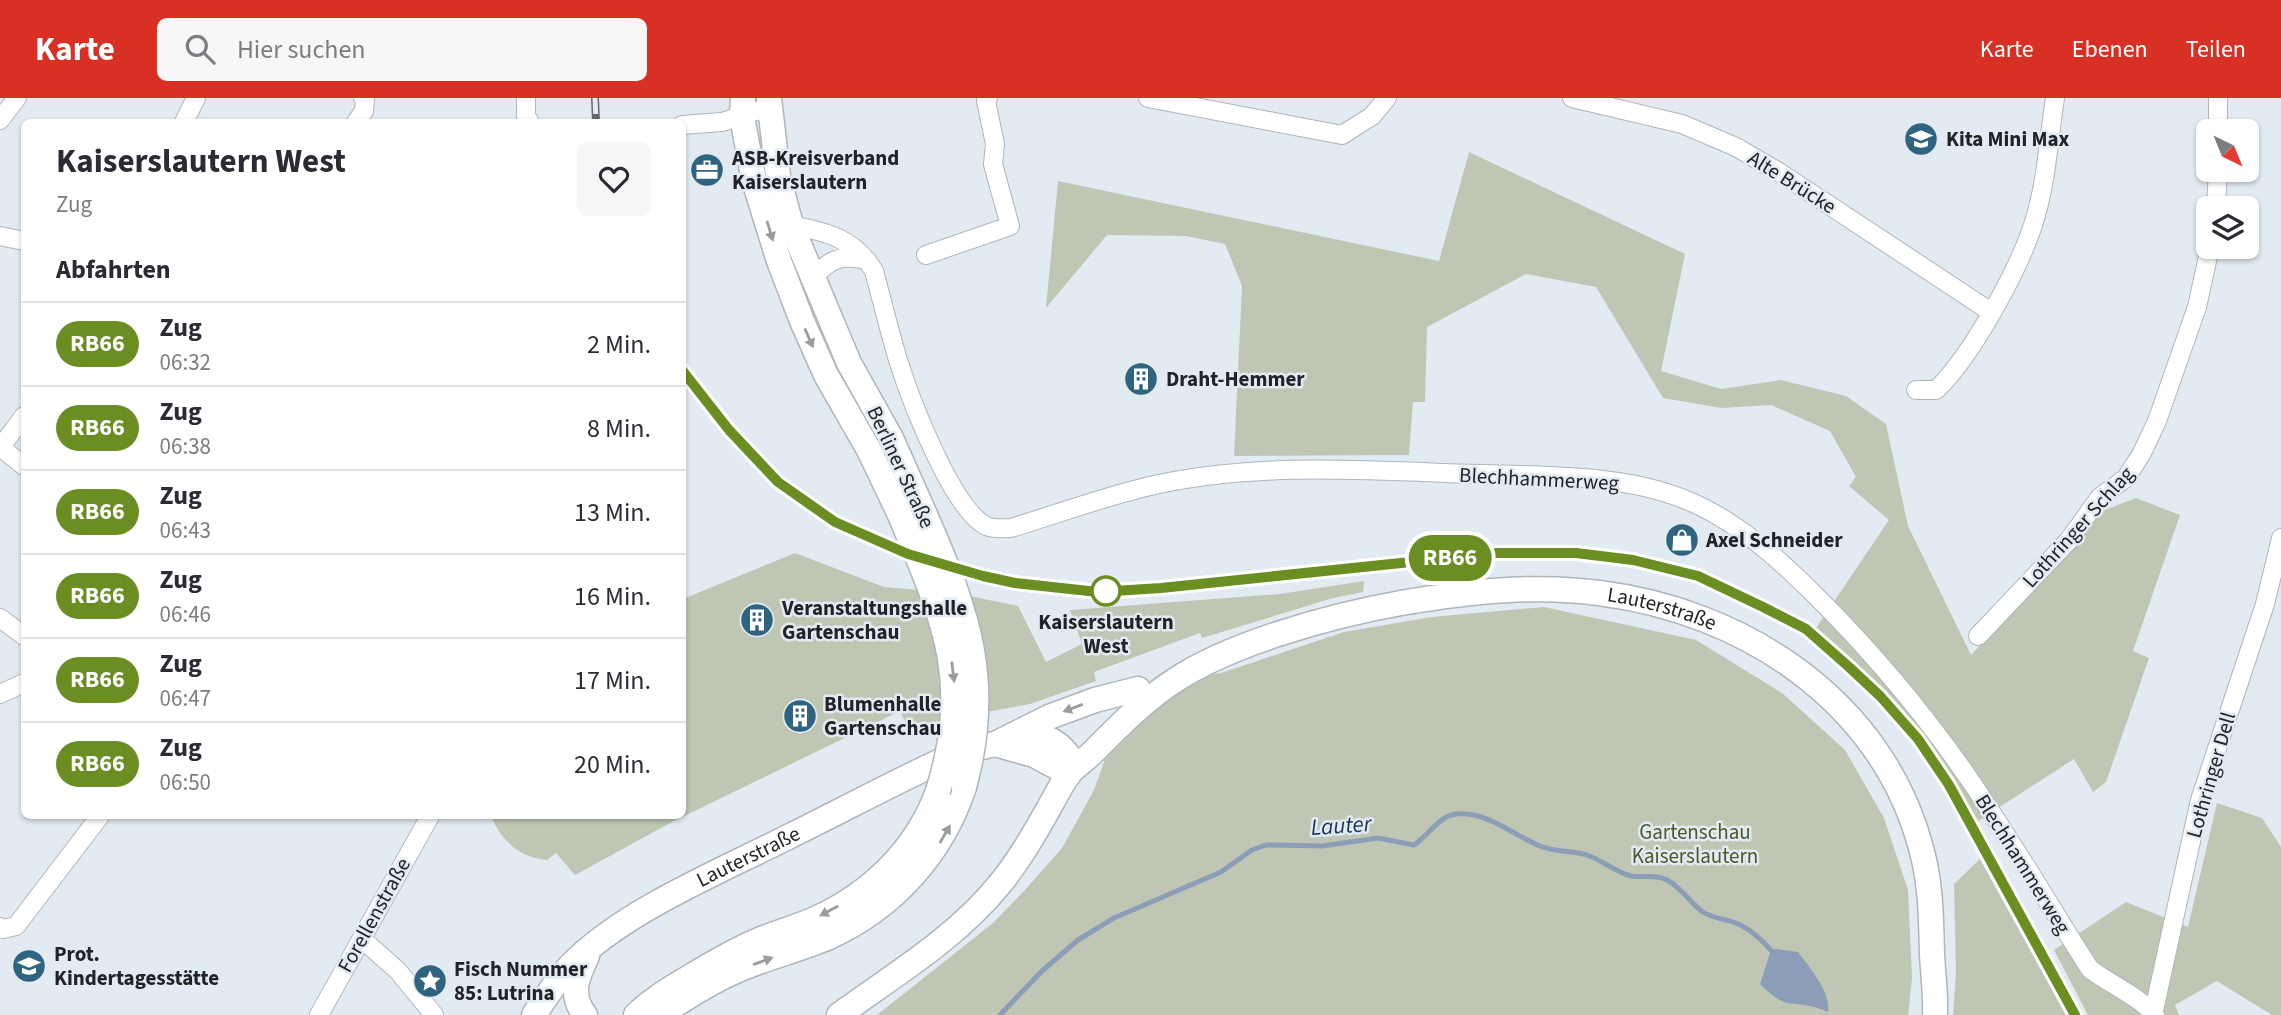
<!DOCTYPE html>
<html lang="de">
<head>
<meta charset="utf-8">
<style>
	body { margin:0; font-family:"Source Sans 3",sans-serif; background:#f7f7f7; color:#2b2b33; height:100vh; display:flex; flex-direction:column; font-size:26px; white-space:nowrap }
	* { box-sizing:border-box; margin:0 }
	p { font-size:23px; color:#7c7c81 }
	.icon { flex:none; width:38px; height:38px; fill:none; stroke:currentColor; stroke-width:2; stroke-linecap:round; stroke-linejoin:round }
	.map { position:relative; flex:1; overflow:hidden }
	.sheet { position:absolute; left:21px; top:21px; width:665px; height:700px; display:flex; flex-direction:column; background:#fff; border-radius:10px; box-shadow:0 2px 5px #0004 }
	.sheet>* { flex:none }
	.badge { padding:0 14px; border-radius:23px; font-size:24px; line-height:46px }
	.needle { width:46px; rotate:137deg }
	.buttons { position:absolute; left:2196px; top:21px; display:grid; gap:14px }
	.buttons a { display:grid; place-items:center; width:63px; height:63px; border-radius:10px; background:#fff; box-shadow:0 2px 5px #0004; font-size:35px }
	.map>.badge { position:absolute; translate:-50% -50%; box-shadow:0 0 0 4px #fff }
	h2 { padding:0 35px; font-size:26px; line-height:63px }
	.round { display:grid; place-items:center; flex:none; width:74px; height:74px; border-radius:10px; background:#f7f7f7 }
	.headline { display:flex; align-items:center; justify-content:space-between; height:119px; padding:0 35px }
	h1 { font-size:33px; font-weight:700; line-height:52px }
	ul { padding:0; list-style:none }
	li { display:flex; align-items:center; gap:21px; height:84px; padding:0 35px; border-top:2px solid #e1e1e2 }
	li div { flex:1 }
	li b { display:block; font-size:26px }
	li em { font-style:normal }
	li .badge { min-width:77px; font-weight:700; text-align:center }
	header { display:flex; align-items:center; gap:42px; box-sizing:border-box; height:98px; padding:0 35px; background:#d93025; color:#fff }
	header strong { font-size:33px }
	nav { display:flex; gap:38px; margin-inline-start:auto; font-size:24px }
	.search { width:490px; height:63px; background:#f7f7f7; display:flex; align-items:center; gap:18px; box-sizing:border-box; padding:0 24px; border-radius:10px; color:#7c7c81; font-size:26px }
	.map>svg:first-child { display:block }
	.green { fill:#bfc7b4 }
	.water { fill:#8c9db8 }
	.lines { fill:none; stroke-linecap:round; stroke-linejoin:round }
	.stream { stroke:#8c9db8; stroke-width:5 }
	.minor-casing { stroke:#aeb5bd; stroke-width:20 }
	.secondary-casing { stroke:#aeb5bd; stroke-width:27 }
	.minor { stroke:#fff; stroke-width:18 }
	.secondary { stroke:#fff; stroke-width:24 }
	.rail-casing { stroke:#65696e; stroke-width:8 }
	.rail { stroke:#e2eaf2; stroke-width:5; stroke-dasharray:16; stroke-linecap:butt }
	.secondary-bridge-casing { stroke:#aeb5bd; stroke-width:27; stroke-linecap:butt }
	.secondary-bridge { stroke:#fff; stroke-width:24 }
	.oneway { fill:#9b9c9d }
	.line-casing { stroke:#fff; stroke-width:16 }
	.line { stroke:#6b8e23; stroke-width:10 }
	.stop-dot { fill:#fff; stroke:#6b8e23; stroke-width:3.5 }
	.labels { text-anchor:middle; stroke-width:5; stroke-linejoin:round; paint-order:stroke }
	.poi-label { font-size:21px; font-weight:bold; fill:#212326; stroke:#e2eaf2; text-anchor:start }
	.street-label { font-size:21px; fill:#212326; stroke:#e2eaf2 }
	.stop-label { font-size:21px; font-weight:bold; fill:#212326; stroke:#e2eaf2 }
	.park-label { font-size:21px; fill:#495929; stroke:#e2eaf2 }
	.water-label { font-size:23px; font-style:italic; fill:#1c345a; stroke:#e2eaf2 }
</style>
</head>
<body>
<header>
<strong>Karte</strong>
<div class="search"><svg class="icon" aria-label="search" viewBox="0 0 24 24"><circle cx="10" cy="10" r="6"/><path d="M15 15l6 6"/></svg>Hier suchen</div>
<nav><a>Karte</a><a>Ebenen</a><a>Teilen</a></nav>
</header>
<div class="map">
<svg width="2281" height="917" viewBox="0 0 2281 917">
	<rect width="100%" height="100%" fill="#e2eaf2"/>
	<path class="green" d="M 1469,54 L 1685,156 L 1661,273 L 1721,291 L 1781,282 L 1846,298 L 1886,326 L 1908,428 L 1971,557 L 2075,449 L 2100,414 L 2136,400 L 2180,417 L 2133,553 L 2149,560 L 2106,684 L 2093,694 L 2074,661 L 1978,723 C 1961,694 1943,664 1922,637 C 1891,596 1855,563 1816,530 L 1889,422 L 1849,388 L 1856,379 L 1830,333 L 1771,307 L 1721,310 L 1663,300 L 1596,189 L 1526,176 L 1427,229 L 1425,304 L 1413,304 L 1409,357 L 1234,358 L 1242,188 L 1225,146 L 1186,138 L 1107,137 L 1046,210 L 1058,83 L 1439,163 Z
		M 795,455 L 884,489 L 955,495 L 1018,508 L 1046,564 L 1082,546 L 1070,512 L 1280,496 L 1364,483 L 1363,494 L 1333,500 L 1202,540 L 1200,535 L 1094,574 L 1096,583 L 1030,606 L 981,615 L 913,640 L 900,613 L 672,724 L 575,777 L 556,755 L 547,762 C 519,760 501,742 491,718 L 682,718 L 682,513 L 686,511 L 683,501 Z
		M 1544,509 L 1696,542 L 1782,595 L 1845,652 L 1884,720 L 1908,792 L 1912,880 L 1908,917 L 877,917 L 993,825 L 1024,793 L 1062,750 L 1094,692 L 1105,661 L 1143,617 L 1208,577 L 1221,575 L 1344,534 L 1432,519 Z
		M 2217,705 L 2262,720 L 2281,749 L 2281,917 L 2272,917 L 2217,883 L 2175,907 L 2179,917 L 2088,917 L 2054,852 L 2126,804 L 2188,829 Z
		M 1980,761 L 2066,917 L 1953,917 L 1956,875 L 1954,786 Z"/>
	<path class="water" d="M 1776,851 L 1798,854 C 1810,870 1831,894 1828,914 C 1790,898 1791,917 1760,886 L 1771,852 Z"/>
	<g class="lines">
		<path class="stream" d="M 1000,917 L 1042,873 L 1078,842 L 1114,820 L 1221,774 L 1252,752 L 1266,747 L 1322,748 L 1378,740 L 1414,747 C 1428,738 1439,718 1456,716 C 1487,713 1513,737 1540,748 C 1558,755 1572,752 1587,757 C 1602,762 1615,774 1631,778 C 1643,780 1656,776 1667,782 C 1682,790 1690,805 1703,814 C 1714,821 1727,821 1738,826 C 1752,832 1765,845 1775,857"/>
		<g class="minor-casing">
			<path id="minor" d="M 526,0 L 526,18 L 530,24
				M 1148,0 L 1342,37 L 1372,18 L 1387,0
				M 1572,0 L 1682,26 L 1736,49 L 1779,74 L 1991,214
				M 2218,0 L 2218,33
				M 0,22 L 17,0
				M 184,24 L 196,0
				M 356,24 L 364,13 L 365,2 L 363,0
				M 682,27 L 722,24 L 769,9
				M 2216,110 L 2218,72
				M 791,127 C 827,134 854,140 874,173 C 882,202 889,232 898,262 C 909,297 954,418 989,429 C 995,431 1004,430 1011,430 C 1057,416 1103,399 1150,388 C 1246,366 1347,371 1445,375 C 1520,378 1617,373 1686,402 C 1736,422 1780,462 1818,500 C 1884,566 1945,641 1995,720 C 2028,770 2058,821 2090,871 C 2111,887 2137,897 2155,917
				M 0,138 L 24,143
				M 926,157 L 1010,128 L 993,66 L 995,46 L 986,3 L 988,0
				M 812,180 C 831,161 840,156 867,162
				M 1916,292 L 1936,292 C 1972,258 2023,165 2036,117 C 2047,79 2049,38 2055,0
				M 0,349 L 24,368
				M 0,350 L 24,318
				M 0,520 L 24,538
				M 1978,538 L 2069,442 L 2100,399 L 2126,380 L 2142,355 L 2157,323 L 2197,209 L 2210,149
				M 0,596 L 24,585
				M 0,829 L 3,831 L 16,828 L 100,718
				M 362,841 L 398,873 L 434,917
				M 319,917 L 430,718
				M 2153,917 L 2200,702 L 2265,506 L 2281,440"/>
		</g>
		<g class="secondary-casing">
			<g id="secondary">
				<path d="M 743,0 L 742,19 L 754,83 L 779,163 L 802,223 L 826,277 L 869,352 L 900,417"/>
				<path d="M 769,0 L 778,78 L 791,127 L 849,265 L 891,340 L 926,419"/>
				<path d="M 1016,637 C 1040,635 1057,640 1071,661"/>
				<path d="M 995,646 L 1034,657 L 1069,676"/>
				<path id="s1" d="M 534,917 C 546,899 557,881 572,866 C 624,813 721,773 788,739 C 845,711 902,680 960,654 L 995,646 L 1049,619 L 1095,602 L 1138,591"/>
				<path d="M 585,917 C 569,897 577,879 587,858"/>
				<path d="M 636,917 C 651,902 670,891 688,880 C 711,866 735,852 759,842 C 778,834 797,829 815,821 C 871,796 917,751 938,693"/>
				<path d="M 660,917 C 685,900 710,884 738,872 C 768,859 799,852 829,839 C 893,810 942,756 964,689"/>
				<path id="s2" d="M 839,917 C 894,877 956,840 999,787 C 1019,763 1034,736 1049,710 C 1055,699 1061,687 1068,677 C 1074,669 1084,663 1091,656 C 1118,629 1144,602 1177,581 C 1234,544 1334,517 1401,505 C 1466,494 1533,486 1599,495 C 1744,513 1882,603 1921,750 C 1931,785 1931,820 1932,856 C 1933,876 1936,897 1935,917"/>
			</g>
		</g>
		<use href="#minor" class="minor"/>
		<use href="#secondary" class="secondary"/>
		<g class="rail-casing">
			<path id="rail" d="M 595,0 L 596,24
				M 682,272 L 729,332 L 778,384 L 835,424 L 908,456 L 1015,485 L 1098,493 L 1162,490 L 1498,455 L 1576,455 L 1633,462 L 1698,478 L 1763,509 L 1806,531 L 1849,569 L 1880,598 L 1918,641 L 1949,686 L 2075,917"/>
		</g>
		<use href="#rail" class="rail"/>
		<g class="secondary-bridge-casing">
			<path id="secondary-bridge" d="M 900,417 C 943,520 973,580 938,693
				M 926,419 C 968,515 993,584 964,689"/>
		</g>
		<use href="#secondary-bridge" class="secondary-bridge"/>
	</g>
	<defs><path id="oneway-solid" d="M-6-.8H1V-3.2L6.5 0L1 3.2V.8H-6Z" transform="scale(1.75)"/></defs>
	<g class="oneway">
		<use href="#oneway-solid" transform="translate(770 133) rotate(73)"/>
		<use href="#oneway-solid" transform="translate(809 240) rotate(66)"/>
		<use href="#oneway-solid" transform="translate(953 574) rotate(83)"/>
		<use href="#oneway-solid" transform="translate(1073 610) rotate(159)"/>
		<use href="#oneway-solid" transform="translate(945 736) rotate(-60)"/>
		<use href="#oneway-solid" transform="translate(829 813) rotate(152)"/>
		<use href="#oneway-solid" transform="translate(763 863) rotate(-20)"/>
	</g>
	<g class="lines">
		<g class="line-casing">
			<path id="line" d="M 682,272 L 729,332 L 778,384 L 835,424 L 908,456 L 983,478 L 1015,485 L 1098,494 L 1161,490 L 1497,455 L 1576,455 L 1633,462 L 1698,478 L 1763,509 L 1806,531 L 1849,569 L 1880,598 L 1918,641 L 1949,687 L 2075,917"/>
		</g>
		<use href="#line" class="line"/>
	</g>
	<defs>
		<g id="school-disc" transform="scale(1.75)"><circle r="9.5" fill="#2f6480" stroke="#e2eaf2"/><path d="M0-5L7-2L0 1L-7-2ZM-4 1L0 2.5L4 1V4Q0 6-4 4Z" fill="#fff"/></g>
		<g id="office-disc" transform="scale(1.75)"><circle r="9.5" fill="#2f6480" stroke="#e2eaf2"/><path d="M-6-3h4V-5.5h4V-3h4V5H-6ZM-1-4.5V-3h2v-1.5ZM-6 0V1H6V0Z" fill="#fff"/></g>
		<g id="building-disc" transform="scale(1.75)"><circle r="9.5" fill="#2f6480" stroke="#e2eaf2"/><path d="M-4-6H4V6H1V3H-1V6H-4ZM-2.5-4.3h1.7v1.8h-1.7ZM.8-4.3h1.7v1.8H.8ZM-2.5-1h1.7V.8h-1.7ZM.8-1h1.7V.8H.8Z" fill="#fff"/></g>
		<g id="shop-disc" transform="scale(1.75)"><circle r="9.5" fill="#2f6480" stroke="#e2eaf2"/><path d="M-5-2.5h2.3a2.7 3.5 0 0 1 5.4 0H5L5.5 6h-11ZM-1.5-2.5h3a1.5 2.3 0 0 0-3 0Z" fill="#fff"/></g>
		<g id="sight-disc" transform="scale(1.75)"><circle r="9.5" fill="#2f6480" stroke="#e2eaf2"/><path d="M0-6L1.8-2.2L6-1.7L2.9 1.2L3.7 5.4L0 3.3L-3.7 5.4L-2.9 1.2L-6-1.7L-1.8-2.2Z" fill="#fff"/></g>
	</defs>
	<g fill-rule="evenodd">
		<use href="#school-disc" x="1921" y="41"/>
		<use href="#office-disc" x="707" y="72"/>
		<use href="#building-disc" x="1141" y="281"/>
		<use href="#shop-disc" x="1682" y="442"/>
		<use href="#building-disc" x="757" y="522"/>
		<use href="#building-disc" x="800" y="618"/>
		<use href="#school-disc" x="29" y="868"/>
		<use href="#sight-disc" x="430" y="883"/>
	</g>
	<circle class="stop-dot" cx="1106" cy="493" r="14"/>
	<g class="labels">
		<g class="poi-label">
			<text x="1946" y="48">Kita Mini Max</text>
			<text x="732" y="67">ASB-Kreisverband<tspan x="732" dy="24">Kaiserslautern</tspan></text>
			<text x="1166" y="288">Draht-Hemmer</text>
			<text x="1706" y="449">Axel Schneider</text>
			<text x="782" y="517">Veranstaltungshalle<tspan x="782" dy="24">Gartenschau</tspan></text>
			<text x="824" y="613">Blumenhalle<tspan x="824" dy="24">Gartenschau</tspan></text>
			<text x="54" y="863">Prot.<tspan x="54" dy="24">Kindertagesstätte</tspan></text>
			<text x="454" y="878">Fisch Nummer<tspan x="454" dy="24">85: Lutrina</tspan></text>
		</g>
		<g class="street-label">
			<text transform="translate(1792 84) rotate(32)" y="7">Alte Brücke</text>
			<text transform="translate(901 369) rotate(65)" y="7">Berliner Straße</text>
			<text transform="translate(1539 381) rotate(3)" y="7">Blechhammerweg</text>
			<text transform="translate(2078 429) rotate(-48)" y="7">Lothringer Schlag</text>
			<text dy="7" stroke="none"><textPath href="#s2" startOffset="984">Lauterstraße</textPath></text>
			<text transform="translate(2211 677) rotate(-74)" y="7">Lothringer Dell</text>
			<text dy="7" stroke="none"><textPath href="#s1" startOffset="271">Lauterstraße</textPath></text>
			<text transform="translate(2023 766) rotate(58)" y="7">Blechhammerweg</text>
			<text transform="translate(374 817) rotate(-61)" y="7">Forellenstraße</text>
		</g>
		<g class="stop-label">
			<text x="1106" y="531">Kaiserslautern<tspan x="1106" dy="24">West</tspan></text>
		</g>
		<g class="park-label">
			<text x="1695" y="741">Gartenschau<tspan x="1695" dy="24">Kaiserslautern</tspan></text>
		</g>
		<g class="water-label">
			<text transform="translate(1341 727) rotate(-4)" y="8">Lauter</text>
		</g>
	</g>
</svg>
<div class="buttons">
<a><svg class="needle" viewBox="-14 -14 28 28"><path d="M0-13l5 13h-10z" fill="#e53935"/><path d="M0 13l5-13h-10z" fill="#7c7c81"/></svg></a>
<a><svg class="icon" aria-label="layers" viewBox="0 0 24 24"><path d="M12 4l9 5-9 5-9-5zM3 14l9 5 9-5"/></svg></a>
</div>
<b class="badge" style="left:1450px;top:460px;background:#6b8e23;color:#fff">RB66</b>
<section class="sheet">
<div class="headline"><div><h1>Kaiserslautern West</h1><p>Zug</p></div><a class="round"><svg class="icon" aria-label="heart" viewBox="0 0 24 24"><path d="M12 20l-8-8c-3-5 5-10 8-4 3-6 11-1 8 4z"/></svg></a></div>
<h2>Abfahrten</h2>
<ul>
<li><span class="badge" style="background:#6b8e23;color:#fff">RB66</span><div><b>Zug</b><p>06:32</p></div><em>2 Min.</em></li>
<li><span class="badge" style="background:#6b8e23;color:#fff">RB66</span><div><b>Zug</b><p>06:38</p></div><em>8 Min.</em></li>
<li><span class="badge" style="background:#6b8e23;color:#fff">RB66</span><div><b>Zug</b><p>06:43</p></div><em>13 Min.</em></li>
<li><span class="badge" style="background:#6b8e23;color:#fff">RB66</span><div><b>Zug</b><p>06:46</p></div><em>16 Min.</em></li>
<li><span class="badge" style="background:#6b8e23;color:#fff">RB66</span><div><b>Zug</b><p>06:47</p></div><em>17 Min.</em></li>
<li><span class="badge" style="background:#6b8e23;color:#fff">RB66</span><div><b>Zug</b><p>06:50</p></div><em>20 Min.</em></li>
</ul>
</section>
</div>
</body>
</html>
